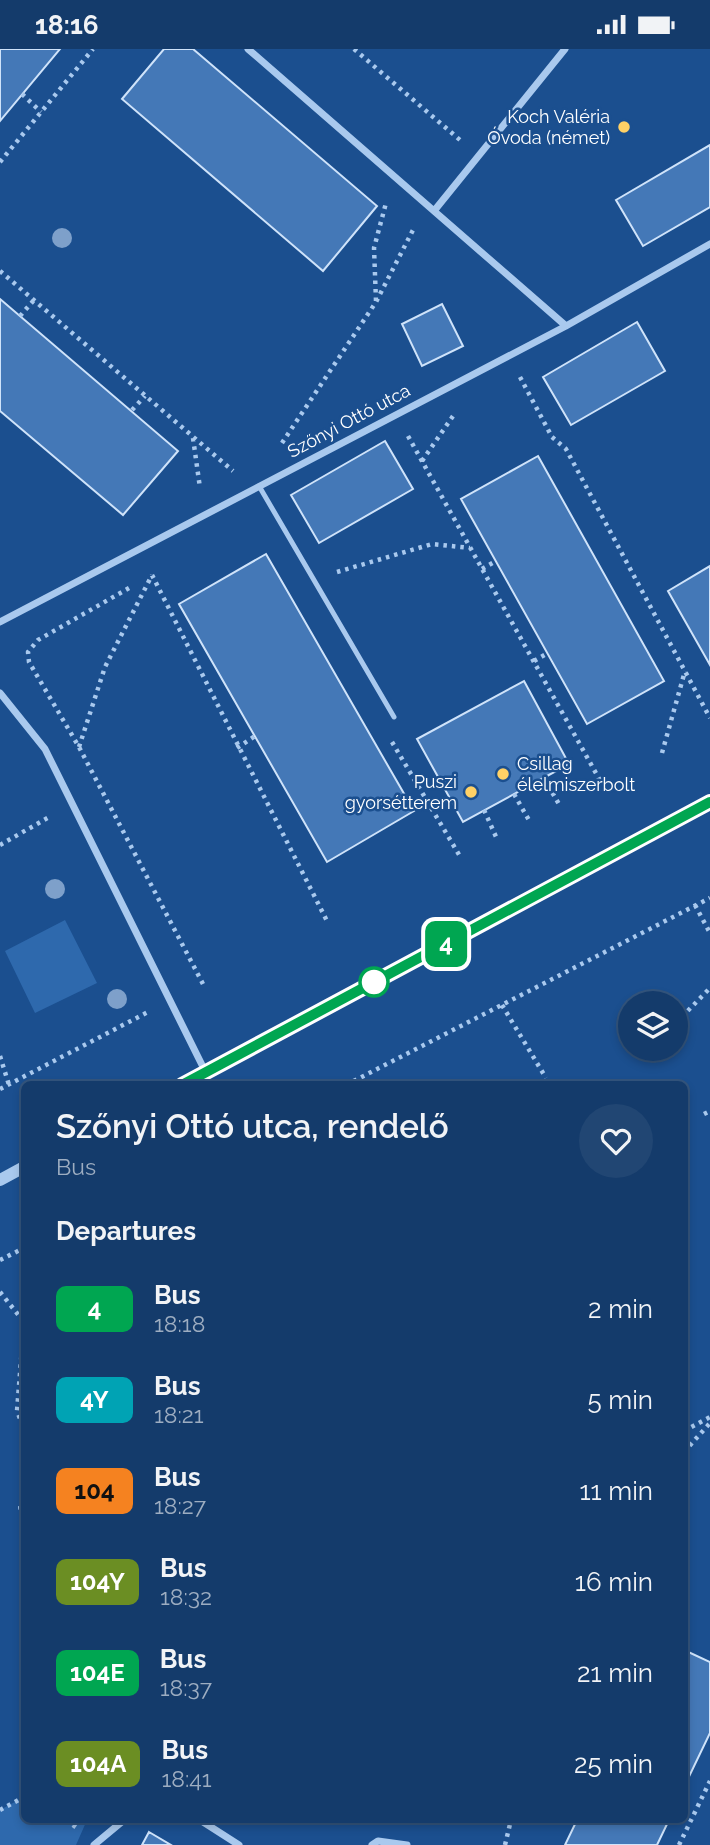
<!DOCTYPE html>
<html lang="en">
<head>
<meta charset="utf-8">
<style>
	body { margin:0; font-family:Raleway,sans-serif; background:#214673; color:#f1f3f6; height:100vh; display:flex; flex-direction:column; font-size:26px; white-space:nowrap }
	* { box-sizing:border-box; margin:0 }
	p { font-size:23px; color:#9dadc1 }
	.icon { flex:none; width:38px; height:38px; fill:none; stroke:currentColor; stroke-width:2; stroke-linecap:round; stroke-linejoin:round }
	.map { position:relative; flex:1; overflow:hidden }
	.details { position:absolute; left:21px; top:1032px; width:667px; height:742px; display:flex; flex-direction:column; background:#143b6b; border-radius:10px; box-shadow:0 4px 10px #0003,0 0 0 2px #33557e }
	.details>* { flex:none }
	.badge { padding:0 14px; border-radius:10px; font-size:24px; line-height:46px }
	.tools { position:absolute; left:618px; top:942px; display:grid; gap:14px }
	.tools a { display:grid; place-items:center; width:70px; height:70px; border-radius:50%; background:#143b6b; box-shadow:0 4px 10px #0003,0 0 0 2px #33557e; font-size:35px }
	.map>.badge { position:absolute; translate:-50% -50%; box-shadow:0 0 0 4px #fff }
	h2 { padding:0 35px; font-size:26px; line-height:63px }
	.round { display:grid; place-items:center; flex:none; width:74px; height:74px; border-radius:37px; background:#214673 }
	.headline { display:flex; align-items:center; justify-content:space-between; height:119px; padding:0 35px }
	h1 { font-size:33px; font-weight:600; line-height:52px }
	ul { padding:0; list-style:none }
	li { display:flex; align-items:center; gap:21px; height:91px; padding:0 35px }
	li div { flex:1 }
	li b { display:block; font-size:26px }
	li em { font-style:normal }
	li .badge { min-width:77px; font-weight:700; text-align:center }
	.status { display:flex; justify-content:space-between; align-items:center; height:49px; padding:0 35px; background:#143b6b; direction:ltr }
	.status svg { height:19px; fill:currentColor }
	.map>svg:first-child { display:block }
	.green { fill:#2e69ad }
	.building { fill:#4478b7; stroke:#cfe3fa; stroke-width:2 }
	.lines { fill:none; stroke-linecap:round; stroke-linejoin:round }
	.path { stroke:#a9c9ee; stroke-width:4.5; stroke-dasharray:3.5 5; stroke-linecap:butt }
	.service { stroke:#a9c9ee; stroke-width:5 }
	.minor { stroke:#a9c9ee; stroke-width:7 }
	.tertiary { stroke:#a9c9ee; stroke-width:12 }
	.tree { fill:#7ea0ca }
	.line-casing { stroke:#fff; stroke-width:16 }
	.line { stroke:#00a651; stroke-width:10 }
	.poi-dot { fill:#ffd166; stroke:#1b4f8f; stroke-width:2.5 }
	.stop-dot { fill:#fff; stroke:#00a651; stroke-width:3.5 }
	.labels { text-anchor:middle; stroke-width:5; stroke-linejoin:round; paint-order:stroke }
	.poi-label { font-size:18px; fill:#fff; stroke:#1b4f8f; text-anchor:end }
	.street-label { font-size:18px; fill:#fff; stroke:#1b4f8f }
</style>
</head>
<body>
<div class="status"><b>18:16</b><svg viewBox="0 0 49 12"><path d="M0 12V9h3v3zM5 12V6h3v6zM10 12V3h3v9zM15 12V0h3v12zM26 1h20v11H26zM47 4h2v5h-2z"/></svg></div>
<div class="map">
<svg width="710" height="1796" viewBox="0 0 710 1796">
	<rect width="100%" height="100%" fill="#1b4f8f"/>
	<path class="green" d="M 65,871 L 97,934 L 35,964 L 5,902 Z
		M 24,1748 L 24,1771 L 87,1771 L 76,1796 L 0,1796 L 0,1761 Z"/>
	<path class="building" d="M 0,0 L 60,0 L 0,72 Z
		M 164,0 L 193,0 L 377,157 L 323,222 L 122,50 Z
		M 710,96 L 710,158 L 643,197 L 616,151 Z
		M 0,250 L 178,402 L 123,466 L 0,362 Z
		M 442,255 L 463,297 L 422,317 L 402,275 Z
		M 637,273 L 665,322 L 571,376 L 543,328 Z
		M 385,392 L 413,440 L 319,494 L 291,446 Z
		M 538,407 L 664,632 L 587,675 L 461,450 Z
		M 266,505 L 414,762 L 327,813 L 179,555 Z
		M 710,517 L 710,616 L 668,542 Z
		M 524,632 L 569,715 L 463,773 L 417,690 Z
		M 684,1601 L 710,1613 L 710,1684 L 684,1738 Z
		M 577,1771 L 669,1771 L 657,1796 L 565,1796 Z
		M 149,1783 L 171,1796 L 142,1796 Z"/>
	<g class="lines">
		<path class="path" d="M 354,0 L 460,91
			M 22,45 L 41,63
			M 0,113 L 93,0
			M 0,222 L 233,422
			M 376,252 L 374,199 L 386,154
			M 20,267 L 34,251
			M 520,328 L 552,388 L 566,400 L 710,669
			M 132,361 L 145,347
			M 408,387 L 602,735
			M 193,389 L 200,439
			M 282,394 L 376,253 L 414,179
			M 422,412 L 453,367
			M 482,520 L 496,512
			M 337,523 L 432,495 L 470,499
			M 152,526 L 328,874
			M 129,539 L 38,591 L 28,603 L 29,613 L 79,698 L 203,935
			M 534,612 L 548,604
			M 392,693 L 461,809
			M 79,698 L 105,618 L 152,526
			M 237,699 L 255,687
			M 662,704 L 685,622
			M 544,729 L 560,757
			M 514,745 L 530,773
			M 484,761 L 497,790
			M 0,796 L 51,767
			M 695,856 L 710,884
			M 502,956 L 546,1029
			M 676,974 L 710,939
			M 0,1007 L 9,1036
			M 346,1036 L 710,849
			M 0,1040 L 148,963
			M 704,1065 L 710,1062
			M 0,1211 L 24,1199
			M 0,1243 L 24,1273
			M 24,1273 L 17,1362 L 24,1380
			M 684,1382 L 710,1368
			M 684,1403 L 710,1374
			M 24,1450 L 20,1455 L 24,1491
			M 0,1761 L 24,1748
			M 66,1771 L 77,1779
			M 505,1796 L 511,1771
			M 679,1796 L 710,1732"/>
		<path class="service" d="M 259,437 L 394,668"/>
		<path class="minor" d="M 248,0 L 566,277
			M 434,162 L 565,0
			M 0,573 L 566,277 L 710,195
			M 0,644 L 45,700 L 206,1024
			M 200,1771 L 239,1796
			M 94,1796 L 124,1771
			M 372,1796 L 378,1792 L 407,1796"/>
		<path class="tertiary" d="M 182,1036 L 710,753
			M 0,1131 L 24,1118"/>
	</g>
	<g class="tree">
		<circle cx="62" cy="189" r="10"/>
		<circle cx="55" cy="840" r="10"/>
		<circle cx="117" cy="950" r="10"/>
	</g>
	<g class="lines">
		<g class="line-casing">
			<path id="line" d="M 182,1036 L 710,753"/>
		</g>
		<use href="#line" class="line"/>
	</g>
	<g class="poi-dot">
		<circle cx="624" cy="78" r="7"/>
		<circle cx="503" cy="725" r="7"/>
		<circle cx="471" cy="743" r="7"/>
	</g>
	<circle class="stop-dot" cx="374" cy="933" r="14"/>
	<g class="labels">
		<g class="poi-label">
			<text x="610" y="74">Koch Valéria<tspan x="610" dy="21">Óvoda (német)</tspan></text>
			<text x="517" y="721" text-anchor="start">Csillag<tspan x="517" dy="21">élelmiszerbolt</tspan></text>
			<text x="457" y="739">Puszi<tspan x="457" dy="21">gyorsétterem</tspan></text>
		</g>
		<g class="street-label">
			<text transform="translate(349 372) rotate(-28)" y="6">Szőnyi Ottó utca</text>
		</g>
	</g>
</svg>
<div class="tools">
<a><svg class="icon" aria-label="layers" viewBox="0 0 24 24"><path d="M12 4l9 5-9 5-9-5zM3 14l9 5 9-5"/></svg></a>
</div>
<b class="badge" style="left:446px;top:895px;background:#00a651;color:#fff">4</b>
<section class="details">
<div class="headline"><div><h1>Szőnyi Ottó utca, rendelő</h1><p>Bus</p></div><a class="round"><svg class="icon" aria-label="heart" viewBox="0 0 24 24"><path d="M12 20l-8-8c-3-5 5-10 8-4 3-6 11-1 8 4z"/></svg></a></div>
<h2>Departures</h2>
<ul>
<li><span class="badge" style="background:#00a651;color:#fff">4</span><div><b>Bus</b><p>18:18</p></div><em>2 min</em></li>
<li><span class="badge" style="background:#00a3b4;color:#fff">4Y</span><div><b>Bus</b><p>18:21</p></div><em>5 min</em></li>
<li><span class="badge" style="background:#f58220;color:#111">104</span><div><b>Bus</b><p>18:27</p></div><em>11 min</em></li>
<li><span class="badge" style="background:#6b8e23;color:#fff">104Y</span><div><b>Bus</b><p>18:32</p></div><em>16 min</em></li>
<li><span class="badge" style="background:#00a651;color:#fff">104E</span><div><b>Bus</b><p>18:37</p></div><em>21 min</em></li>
<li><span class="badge" style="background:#6b8e23;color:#fff">104A</span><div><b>Bus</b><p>18:41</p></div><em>25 min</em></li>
</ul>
</section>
</div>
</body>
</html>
